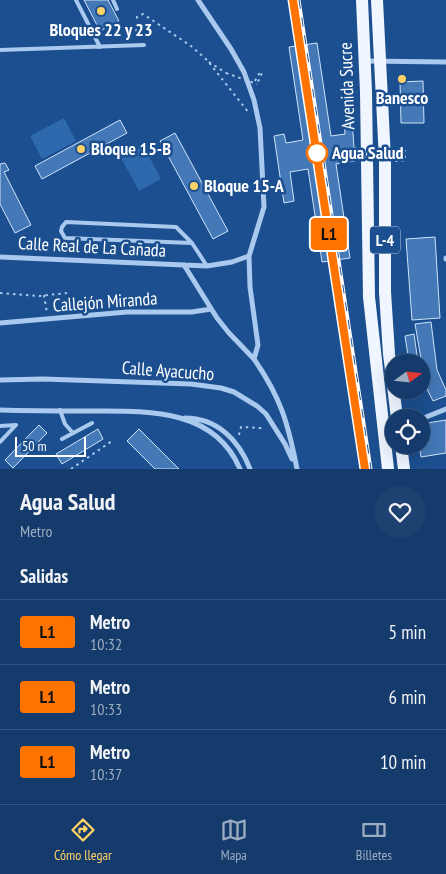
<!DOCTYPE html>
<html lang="es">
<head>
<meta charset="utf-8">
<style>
	body { margin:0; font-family:"PT Sans Narrow",sans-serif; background:#1d4271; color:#f1f3f6; height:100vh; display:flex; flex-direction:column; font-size:19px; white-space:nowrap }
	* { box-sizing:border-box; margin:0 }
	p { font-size:16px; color:#9dadc1 }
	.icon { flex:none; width:28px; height:28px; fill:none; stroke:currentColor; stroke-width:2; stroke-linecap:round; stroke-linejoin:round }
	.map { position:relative; height:469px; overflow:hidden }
	.drawer { display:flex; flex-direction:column; background:#143b6b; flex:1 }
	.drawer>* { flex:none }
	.badge { padding:0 10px; border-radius:4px; font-size:18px; line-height:32px }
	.needle { width:32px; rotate:75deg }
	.fabs { position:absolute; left:385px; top:354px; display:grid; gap:10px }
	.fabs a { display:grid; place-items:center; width:45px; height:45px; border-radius:50%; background:#143b6b; box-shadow:0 5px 20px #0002,0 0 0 1px #33557e; font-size:25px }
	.scale { position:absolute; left:15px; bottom:12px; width:71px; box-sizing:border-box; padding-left:5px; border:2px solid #fff; border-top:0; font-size:14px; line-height:18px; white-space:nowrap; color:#fff; -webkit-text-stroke:4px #1b4f8f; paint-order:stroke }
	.map>.badge { position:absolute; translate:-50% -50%; box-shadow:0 0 0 2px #fff }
	h2 { padding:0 20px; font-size:19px; line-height:45px }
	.round { display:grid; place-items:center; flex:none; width:52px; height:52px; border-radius:26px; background:#1d4271 }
	.summary { display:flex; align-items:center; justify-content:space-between; height:85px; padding:0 20px }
	h1 { font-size:24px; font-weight:700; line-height:38px }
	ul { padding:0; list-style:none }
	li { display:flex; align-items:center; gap:15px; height:65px; padding:0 20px; border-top:1px solid #33557e }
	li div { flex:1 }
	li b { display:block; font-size:19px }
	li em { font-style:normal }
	li .badge { min-width:55px; font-weight:700; text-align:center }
	.tab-bar { display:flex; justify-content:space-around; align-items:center; height:70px; border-top:1px solid #33557e; background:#143b6b; font-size:14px; color:#9dadc1 }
	.tab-bar a { display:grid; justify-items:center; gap:2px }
	.tab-bar .active { color:#ffd166 }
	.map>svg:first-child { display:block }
	.green { fill:#2e69ad }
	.building { fill:#4478b7; stroke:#cfe3fa }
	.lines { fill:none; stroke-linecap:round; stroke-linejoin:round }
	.path { stroke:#a9c9ee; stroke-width:2; stroke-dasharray:2.5 4; stroke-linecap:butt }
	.lane { stroke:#a9c9ee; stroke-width:4 }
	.street { stroke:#a9c9ee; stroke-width:5 }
	.primary { stroke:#f0f6ff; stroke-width:12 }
	.rail-casing { stroke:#fff; stroke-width:5 }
	.rail { stroke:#1b4f8f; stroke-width:3; stroke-dasharray:9; stroke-linecap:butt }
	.path-bridge { stroke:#a9c9ee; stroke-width:2; stroke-dasharray:2.5 4; stroke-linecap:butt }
	.line-casing { stroke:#fff; stroke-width:11 }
	.line { stroke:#ff7400; stroke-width:8 }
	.poi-dot { fill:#ffd166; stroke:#1b4f8f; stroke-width:2 }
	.stop-dot { fill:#fff; stroke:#ff7400; stroke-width:2.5 }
	.labels { text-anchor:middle; stroke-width:5; stroke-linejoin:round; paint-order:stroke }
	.shield { fill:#1b4f8f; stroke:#bbcadd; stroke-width:1 }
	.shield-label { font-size:16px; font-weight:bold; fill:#fff }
	.poi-label { font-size:18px; font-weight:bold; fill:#fff; stroke:#1b4f8f }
	.street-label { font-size:18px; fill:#fff; stroke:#1b4f8f }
	.stop-label { font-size:18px; font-weight:bold; fill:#fff; stroke:#1b4f8f; text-anchor:start }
</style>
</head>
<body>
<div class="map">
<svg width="446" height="469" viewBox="0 0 446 469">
	<rect width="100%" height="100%" fill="#1b4f8f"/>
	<path class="green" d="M 64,118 L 76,141 L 42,159 L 30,136 Z
		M 143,145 L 161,179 L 139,191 L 121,158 Z"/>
	<path class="building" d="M 84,0 L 108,0 L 119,21 L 100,31 Z
		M 317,43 L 331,136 L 345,134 L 344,121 L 352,120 L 355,161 L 336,164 L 350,258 L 322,262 L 308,169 L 290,172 L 294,201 L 284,203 L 274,136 L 284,134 L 286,143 L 303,140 L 289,47 Z
		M 423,81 L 424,123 L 401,123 L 400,82 Z
		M 120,120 L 127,133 L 42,179 L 35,166 Z
		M 175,133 L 228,231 L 213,239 L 160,141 Z
		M 5,163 L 9,170 L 4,172 L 31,225 L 15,233 L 0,204 L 0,164 Z
		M 435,237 L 440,318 L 412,320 L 406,239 Z
		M 431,322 L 437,370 L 446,390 L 446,396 L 433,401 L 426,387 L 415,324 Z
		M 414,334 L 418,362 L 409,362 L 405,336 Z
		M 446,420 L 446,453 L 421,457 L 419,445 L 421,445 L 421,424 Z
		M 39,425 L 47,433 L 13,468 L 5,460 Z
		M 98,429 L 103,439 L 62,464 L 56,454 Z
		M 139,429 L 179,469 L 155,469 L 127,441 Z"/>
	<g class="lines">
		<path class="path" d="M 136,38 L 137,17 L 143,14 L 191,46 L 207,60 L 249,113
			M 209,62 L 226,73
			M 255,81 L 260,72 L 262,73 L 257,84
			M 395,161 L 405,161 L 405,150
			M 0,293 L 39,296 L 67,293
			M 44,295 L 47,313
			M 239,435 L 241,427 L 261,428 L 264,425
			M 71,469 L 112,441"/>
		<path class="lane" d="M 76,0 L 100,47
			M 113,0 L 117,9
			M 0,50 L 144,45
			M 192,243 L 65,238 L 61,231 L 62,227 L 66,222 L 176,227 L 192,243 L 207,266
			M 60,410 L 65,424 L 73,433
			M 0,426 L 16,425
			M 62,439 L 92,423
			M 0,442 L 16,425"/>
		<path class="street" d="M 198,0 L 231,49 L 244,72 L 254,100 L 260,128 L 264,207 L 249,256 L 250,287 L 258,345 L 254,359 C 281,398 288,423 297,469
			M 364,61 L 446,62
			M 0,257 L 207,266 L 232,262 L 249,256
			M 446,258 L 446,259
			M 184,265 L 217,318 L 229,333 L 254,359
			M 0,323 L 127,312 L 192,312 L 211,309
			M 0,380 L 43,379 L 191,384 L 221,388 L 234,392 L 257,406 L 266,414 L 285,444 L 292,459
			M 0,410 C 30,411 59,411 89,411 C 144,411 214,407 240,469
			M 185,418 C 217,418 239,440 250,469
			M 421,419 L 446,409"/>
		<path class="primary" d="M 362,0 L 366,92 L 369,297 L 388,469
			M 377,0 L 385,160 L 385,292 L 389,354 L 397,418
			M 401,445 L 404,469"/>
		<g class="rail-casing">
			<path id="rail" d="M 298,0 L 370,469"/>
		</g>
		<use href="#rail" class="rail"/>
		<path class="path-bridge" d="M 226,73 L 257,84
			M 354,148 L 405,150"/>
	</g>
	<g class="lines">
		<g class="line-casing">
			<path id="line" d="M 293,0 L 365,469"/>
		</g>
		<use href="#line" class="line"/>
	</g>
	<g class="poi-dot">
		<circle cx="101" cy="11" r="5"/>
		<circle cx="402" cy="79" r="5"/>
		<circle cx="81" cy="149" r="5"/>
		<circle cx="194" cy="186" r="5"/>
	</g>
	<circle class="stop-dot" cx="317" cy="153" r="10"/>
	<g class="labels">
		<rect class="shield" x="370" y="226.5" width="30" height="27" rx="4"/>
		<g class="shield-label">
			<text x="385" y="246">L-4</text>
		</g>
		<g class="poi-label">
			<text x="101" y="36">Bloques 22 y 23</text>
			<text x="402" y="104">Banesco</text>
			<text x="91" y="155" text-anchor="start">Bloque 15-B</text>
			<text x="204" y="192" text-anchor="start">Bloque 15-A</text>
		</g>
		<g class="street-label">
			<text transform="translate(347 86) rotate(-92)" y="6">Avenida Sucre</text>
			<text transform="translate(92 247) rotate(3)" y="6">Calle Real de La Cañada</text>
			<text transform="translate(105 302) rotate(-4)" y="6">Callejón Miranda</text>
			<text transform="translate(168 371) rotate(4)" y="6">Calle Ayacucho</text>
		</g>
		<g class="stop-label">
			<text x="332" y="159">Agua Salud</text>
		</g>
	</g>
</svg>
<div class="fabs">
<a><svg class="needle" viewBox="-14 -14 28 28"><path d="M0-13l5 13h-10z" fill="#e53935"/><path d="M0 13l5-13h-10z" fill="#9dadc1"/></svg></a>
<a><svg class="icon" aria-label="locate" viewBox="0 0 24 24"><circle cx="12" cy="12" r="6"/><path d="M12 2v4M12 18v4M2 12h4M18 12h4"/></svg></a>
</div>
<div class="scale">50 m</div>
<b class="badge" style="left:329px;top:234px;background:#ff7400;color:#111">L1</b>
</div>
<section class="drawer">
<div class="summary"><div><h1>Agua Salud</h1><p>Metro</p></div><a class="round"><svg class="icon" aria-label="heart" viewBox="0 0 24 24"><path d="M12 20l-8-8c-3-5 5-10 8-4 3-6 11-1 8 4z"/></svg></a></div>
<h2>Salidas</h2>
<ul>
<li><span class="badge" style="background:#ff7400;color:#111">L1</span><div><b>Metro</b><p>10:32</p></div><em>5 min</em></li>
<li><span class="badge" style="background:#ff7400;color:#111">L1</span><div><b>Metro</b><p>10:33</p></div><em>6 min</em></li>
<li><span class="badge" style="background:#ff7400;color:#111">L1</span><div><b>Metro</b><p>10:37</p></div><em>10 min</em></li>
</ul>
</section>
<nav class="tab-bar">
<a class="active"><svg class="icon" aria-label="directions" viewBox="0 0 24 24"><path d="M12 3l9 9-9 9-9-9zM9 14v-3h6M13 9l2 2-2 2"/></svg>Cómo llegar</a>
<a><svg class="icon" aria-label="map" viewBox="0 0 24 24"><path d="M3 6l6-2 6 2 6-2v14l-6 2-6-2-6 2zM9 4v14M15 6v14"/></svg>Mapa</a>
<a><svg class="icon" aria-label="tickets" viewBox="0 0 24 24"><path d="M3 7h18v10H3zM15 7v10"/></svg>Billetes</a>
</nav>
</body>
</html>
